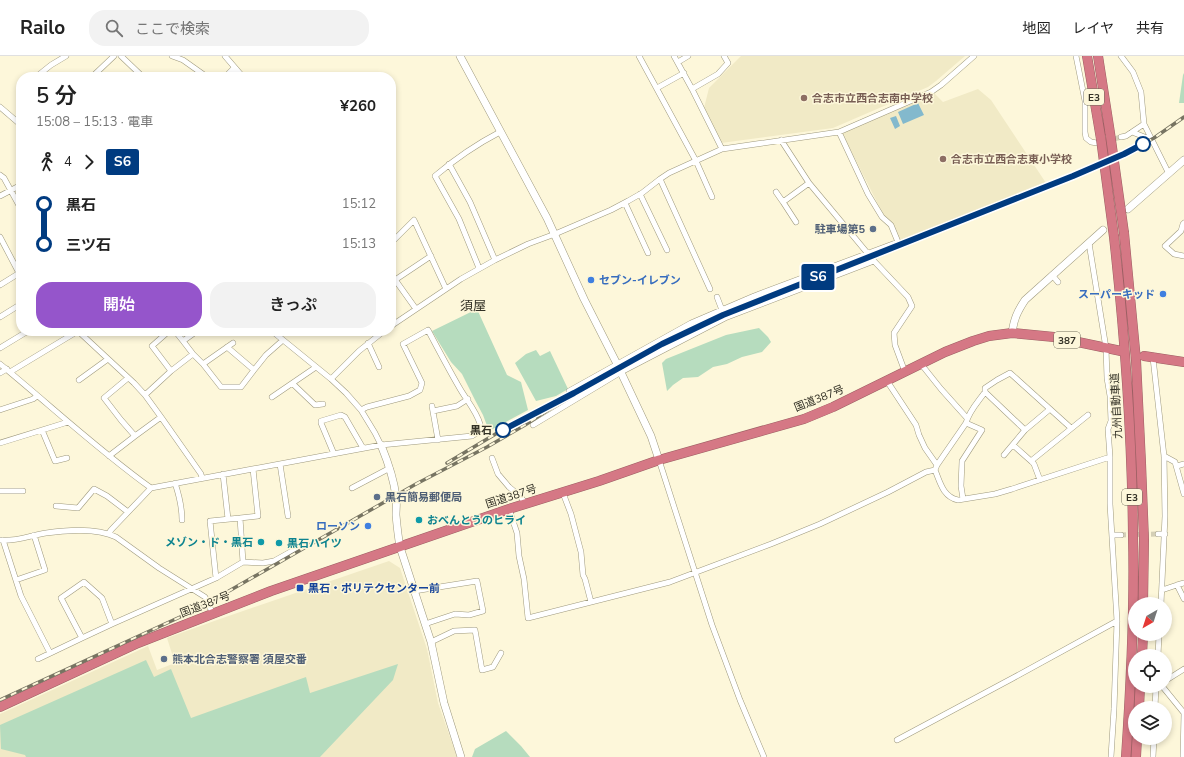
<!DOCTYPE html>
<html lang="ja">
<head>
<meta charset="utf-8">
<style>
	body { margin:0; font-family:"Nunito Sans","Noto Sans JP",sans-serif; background:#f2f2f2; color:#222; height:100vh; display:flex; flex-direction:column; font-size:15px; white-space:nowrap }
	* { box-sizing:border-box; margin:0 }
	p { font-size:13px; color:#767676 }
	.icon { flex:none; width:22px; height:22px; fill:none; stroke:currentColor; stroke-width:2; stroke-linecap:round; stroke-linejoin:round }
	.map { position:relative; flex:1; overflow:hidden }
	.sheet { position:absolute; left:16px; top:16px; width:380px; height:264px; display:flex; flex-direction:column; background:#fff; border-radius:16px; box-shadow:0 2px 6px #0003 }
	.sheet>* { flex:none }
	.badge { padding:0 8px; border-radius:3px; font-size:14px; line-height:26px }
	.needle { width:26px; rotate:219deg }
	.tools { position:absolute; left:1128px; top:541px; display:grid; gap:8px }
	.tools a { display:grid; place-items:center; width:44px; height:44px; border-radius:50%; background:#fff; box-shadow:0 2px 6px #0003; font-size:20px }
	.map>.badge { position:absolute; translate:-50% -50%; box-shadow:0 0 0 2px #fff }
	.legs { display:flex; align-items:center; gap:6px; height:44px; padding:0 20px; font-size:13px }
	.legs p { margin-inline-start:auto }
	.head { display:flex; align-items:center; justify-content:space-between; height:68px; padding:0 20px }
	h1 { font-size:22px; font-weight:600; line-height:30px }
	.action { display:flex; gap:8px; margin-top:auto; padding:8px 20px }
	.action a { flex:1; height:46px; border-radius:16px; background:#9555cb; color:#fff; font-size:16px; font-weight:600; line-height:46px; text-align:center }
	.action a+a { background:#f2f2f2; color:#222 }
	ul { padding:0 20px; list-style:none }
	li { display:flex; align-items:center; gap:14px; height:40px; font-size:15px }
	li i { display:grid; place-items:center; width:6px; height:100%; margin:0 5px; background:currentColor }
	li i::after { content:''; width:10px; height:10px; margin:-5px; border:3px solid; border-radius:50%; background:#fff }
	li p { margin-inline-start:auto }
	li:first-child i { background:linear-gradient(#0000 50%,currentColor 0) }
	li:last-child i { background:linear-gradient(currentColor 50%,#0000 0) }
	header { display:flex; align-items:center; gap:24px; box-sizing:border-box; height:56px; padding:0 20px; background:#fff; border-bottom:1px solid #e0e0e0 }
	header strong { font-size:19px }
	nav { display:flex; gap:22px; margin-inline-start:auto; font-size:14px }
	.search { width:280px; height:36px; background:#f2f2f2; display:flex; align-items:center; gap:10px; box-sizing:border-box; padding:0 14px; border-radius:16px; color:#767676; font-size:15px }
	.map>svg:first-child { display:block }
	.built { fill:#f1eac6 }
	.green { fill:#b6dcbe }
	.water { fill:#83b9cd }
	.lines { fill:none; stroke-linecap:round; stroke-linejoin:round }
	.street-tunnel { stroke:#d4cfb6; stroke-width:5; stroke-dasharray:5 2.5; stroke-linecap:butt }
	.street-casing { stroke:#9e997e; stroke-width:6 }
	.secondary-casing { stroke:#9e997e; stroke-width:8 }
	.highway-casing { stroke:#9c5f63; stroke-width:10 }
	.street { stroke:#fff; stroke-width:5 }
	.secondary { stroke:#fff; stroke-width:7 }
	.highway { stroke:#d57885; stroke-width:9 }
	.rail-casing { stroke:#777462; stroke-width:3.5 }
	.rail { stroke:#fdf7da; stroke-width:2; stroke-dasharray:6; stroke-linecap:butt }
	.highway-bridge-casing { stroke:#9c5f63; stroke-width:10; stroke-linecap:butt }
	.highway-bridge { stroke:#d57885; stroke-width:9 }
	.line-1-casing { stroke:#fff; stroke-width:9 }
	.line-1 { stroke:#003b80; stroke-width:6 }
	.education-dot { fill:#8d6e63; stroke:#fdf7da; stroke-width:1.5 }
	.stop-1-dot { fill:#fff; stroke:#003b80; stroke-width:2 }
	.service-dot { fill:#5c6f8a; stroke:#fdf7da; stroke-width:1.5 }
	.shop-dot { fill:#3f7fe0; stroke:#fdf7da; stroke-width:1.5 }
	.culture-dot { fill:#0f9aa8; stroke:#fdf7da; stroke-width:1.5 }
	.transit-dot { fill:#1a4fb4; stroke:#fdf7da; stroke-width:1.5 }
	.labels { text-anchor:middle; stroke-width:3; stroke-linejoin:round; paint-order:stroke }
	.shield { fill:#fdf7da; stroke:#6f6c5b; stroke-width:1 }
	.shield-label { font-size:10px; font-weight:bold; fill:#323025 }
	.education-label { font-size:11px; font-weight:bold; fill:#785e54; stroke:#fdf7da; text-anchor:start }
	.service-label { font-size:11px; font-weight:bold; fill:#4e5e75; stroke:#fdf7da; text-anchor:start }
	.shop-label { font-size:11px; font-weight:bold; fill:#366cbe; stroke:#fdf7da; text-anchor:end }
	.street-label { font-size:11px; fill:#323025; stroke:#fdf7da }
	.stop-label { font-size:11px; font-weight:bold; fill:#323025; stroke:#fdf7da; text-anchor:end }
	.culture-label { font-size:11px; font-weight:bold; fill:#0d838f; stroke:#fdf7da; text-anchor:start }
	.transit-label { font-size:11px; font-weight:bold; fill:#164399; stroke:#fdf7da; text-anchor:start }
	.quarter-label { font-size:13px; fill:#323025; stroke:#fdf7da }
</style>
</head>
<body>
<header>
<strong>Railo</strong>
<div class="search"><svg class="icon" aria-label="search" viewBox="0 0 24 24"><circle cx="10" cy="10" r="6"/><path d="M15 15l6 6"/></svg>ここで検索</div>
<nav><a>地図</a><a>レイヤ</a><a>共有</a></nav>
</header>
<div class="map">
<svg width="1184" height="701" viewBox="0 0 1184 701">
	<rect width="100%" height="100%" fill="#fdf7da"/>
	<path class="built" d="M 741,0 L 965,0 L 936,25 L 928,31 L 833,72 L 721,87 L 704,52 L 709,32 Z
		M 978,33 L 991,44 L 1048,130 L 900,187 L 893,167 L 884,160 L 842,77 L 934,37 L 943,46 Z
		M 389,505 L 400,512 L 427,593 L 438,647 L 457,701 L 0,701 L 0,658 L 148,590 L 157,614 L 175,607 L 167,582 L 217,564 Z"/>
	<path class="green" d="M 1184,17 L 1184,47 L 1179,47 L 1183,19 Z
		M 477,253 L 507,319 L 521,326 L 528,354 L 489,375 L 483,359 L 475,344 L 462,318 L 451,306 L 432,275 Z
		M 759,272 L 768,281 L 771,286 L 762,296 L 742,301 L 727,308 L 713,311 L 698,321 L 683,322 L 673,329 L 667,335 L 662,307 L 666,303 L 726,279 Z
		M 536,294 L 540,300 L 550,295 L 568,333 L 556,340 L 536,345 L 515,307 L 526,298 Z
		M 146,604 L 154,621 L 171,613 L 191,662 L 306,621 L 310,637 L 398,608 L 393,624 L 320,701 L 26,701 L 25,699 L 1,693 L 0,669 Z
		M 506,675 L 521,690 L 530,701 L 472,701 L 475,693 Z"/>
	<path class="water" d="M 918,47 L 924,59 L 903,68 L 898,56 Z
		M 896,60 L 900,70 L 895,73 L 890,62 Z"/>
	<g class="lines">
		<path class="street-tunnel" d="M 1100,87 L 1121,81
			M 1121,479 L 1158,478"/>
		<g class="street-casing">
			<path id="street" d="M 121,0 L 143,21
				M 172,0 L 183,4 L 207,21
				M 225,0 L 243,21
				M 639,0 L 696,105 L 712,141
				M 674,0 L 692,33 L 722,93
				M 1076,0 L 1085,45 L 1085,76 L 1086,82 L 1091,86 L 1097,87
				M 1121,0 L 1133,16 L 1141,36 L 1144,68 L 1169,118
				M 678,6 L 688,0
				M 36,21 L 51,9 L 66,0
				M 96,21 L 94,19 L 114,0
				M 225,21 L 234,12
				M 657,32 L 684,17
				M 692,33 L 718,18 L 728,7 L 724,0
				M 0,51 L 21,69
				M 1132,76 L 1147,82 L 1150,80
				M 1121,81 L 1126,80 L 1144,68
				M 781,84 L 809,127 L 874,205 L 908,241 L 912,250 L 894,277 L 895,289 L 905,316
				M 449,108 L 470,146 L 495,204
				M 0,119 L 4,122 L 21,153
				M 660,123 L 710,233
				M 776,136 L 783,146
				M 640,138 L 667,194
				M 0,140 L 21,129
				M 625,147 L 648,197
				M 796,166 L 783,146 L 809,127
				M 1184,167 L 1183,168 L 1181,175 L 1165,190 L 1174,198 L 1184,200
				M 0,181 L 19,217
				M 391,187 L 414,164 L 446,233
				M 1089,187 L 1106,292 L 1107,322 L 1110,340 L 1111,365 L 1108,373 L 1110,401 L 1110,448 L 1117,565 L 1114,653 L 1111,701
				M 479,212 L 459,163 L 435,120 C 455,103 477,88 500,76
				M 391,218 L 416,253
				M 1052,219 L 1058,226
				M 395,224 L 431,200
				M 0,229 L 21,216
				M 717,241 L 725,262
				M 0,261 L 21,248
				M 391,270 L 461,223 L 495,204 L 528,188 L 555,178 L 611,154 L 628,145 L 642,137 L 660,123 L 669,117 L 722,93 L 839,76 L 931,36 L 941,29 L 974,0
				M 78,275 L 134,327 L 145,339 L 171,315 L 152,290 L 169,275
				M 175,275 L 183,285 L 197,275
				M 272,275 L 331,323 L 346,337 L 361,354 L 375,377 L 381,389
				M 368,287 L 379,311
				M 0,292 L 28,275
				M 193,298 L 203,308 L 233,287
				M 1153,302 L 1164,400 L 1165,460 L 1161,548
				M 0,308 C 50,349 98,394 151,432 L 381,389 L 472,380 C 477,377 482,374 480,368 C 477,356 465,342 459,331 C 448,312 438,293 428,274 L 403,288 L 422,327 L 420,334 L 409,340 L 367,351 L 361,354
				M 203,308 L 221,331 L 241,331 L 254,314 L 227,291
				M 921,308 L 941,333 L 967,362
				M 254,314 L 266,299 L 283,284
				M 171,315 L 193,298 L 183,285
				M 10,316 L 78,275
				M 0,317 L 7,313
				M 331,323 L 359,295 L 384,275
				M 79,324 L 108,303
				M 887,325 L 916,369 L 919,379 L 925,392 L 937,409
				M 293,328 L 315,349 L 323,348
				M 569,335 L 691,267 L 754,240 L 898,186 L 891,169 L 882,161 L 868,138 L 839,76
				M 985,336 L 985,332 L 997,324 L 1010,317 L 1071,372
				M 272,341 L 316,311
				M 432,350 L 438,384
				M 0,354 L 33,343 L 37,340
				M 433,355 L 457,350 L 468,343
				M 161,361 L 201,418 L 202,422
				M 533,369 L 621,316 L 725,262 L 874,205
				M 42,374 L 55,405 L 67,402
				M 135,380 L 161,361 L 145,339
				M 0,387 L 68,366
				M 1013,389 L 1031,405 L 1034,408 L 1040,424
				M 334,398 L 321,367 L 321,365 L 341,359 L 345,361 L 363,392
				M 1004,399 L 1025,374
				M 109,400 L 135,380 L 121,364 L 104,342 L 128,322
				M 1164,400 L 1175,406 L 1184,438
				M 492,402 L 498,418 L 509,431 L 520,440 L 526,448
				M 659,404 L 712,569 L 740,644 L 764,701
				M 1031,405 L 1088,359
				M 280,408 L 288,460
				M 1177,410 L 1184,408
				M 935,414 C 940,426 943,441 958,444 L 995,438 L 1012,433 L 1110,401
				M 223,418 L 228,463
				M 175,427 C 179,439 182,451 182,464
				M 352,432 L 390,412
				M 0,435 L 23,435
				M 563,437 L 571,458 L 581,496 L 583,519 L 585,523 L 591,546
				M 963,443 L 961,430 L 962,405 L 982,374 L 966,367
				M 56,450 L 78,452 L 94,433 L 107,440 L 128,456
				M 509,453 L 517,477 L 519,500 L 524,523 L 528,562 L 670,526 L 771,488 L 820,468 L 888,436 L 926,416 L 935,414 L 937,409 L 966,367 C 969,355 978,346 985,336 L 1025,374 L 1050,353
				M 240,462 L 258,460 L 253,413
				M 109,477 L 111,474 L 151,432
				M 1158,478 L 1165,478
				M 1112,479 L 1121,479
				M 0,484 C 16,486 31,479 46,477 C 66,474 97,472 116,481 L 159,512 L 205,541 L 213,558
				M 3,484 L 21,540 L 50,597
				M 243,506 L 263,507 L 274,505 L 301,490
				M 16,524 L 45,514 L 34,479
				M 1177,529 L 1184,527
				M 1162,534 L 1177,529 L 1184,543
				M 414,535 L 477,525 L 483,555 L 469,559 L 455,558 L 425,568
				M 82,582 L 112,568
				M 431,586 L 454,575 L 475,574 L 482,614 L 493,611 L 501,597
				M 1158,600 L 1159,578
				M 38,603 L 82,582 L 61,542 L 84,526 L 102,542 L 112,568 L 216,522 L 243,506 L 240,462 L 210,465 L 216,522
				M 1165,625 L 1184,613
				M 1162,630 L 1184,657
				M 1155,652 L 1156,630
				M 897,684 L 1013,622 L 1117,565
				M 1153,701 L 1154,682
				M 1183,701 L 1184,658"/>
		</g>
		<g class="secondary-casing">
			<path id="secondary" d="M 460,0 L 547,162 L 584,243 L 617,308 L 651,380 L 659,404
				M 1128,153 L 1184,104
				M 1012,277 C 1014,263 1017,256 1025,244 L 1103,174
				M 381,389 C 388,406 394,423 396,441 C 397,447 396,453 396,459 C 397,470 398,480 400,491 L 431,586 L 444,647 L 461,701"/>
		</g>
		<g class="highway-casing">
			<path id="highway" d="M 1087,0 L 1101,83
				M 1098,0 L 1110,77
				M 1124,177 L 1136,304 L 1141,407 L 1144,484 L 1143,548
				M 1114,181 C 1125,281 1132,380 1133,480 C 1135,554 1131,627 1126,701
				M 1144,300 L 1184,306
				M 1142,600 L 1143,578
				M 0,651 L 138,587 L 271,535 L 509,453 L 599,425 L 659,404 L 804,363 L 833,351 L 945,296 L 973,285 L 989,280 L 1012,277 L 1054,281 L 1121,295
				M 1139,652 L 1140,630
				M 1136,701 L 1137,682"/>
		</g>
		<use href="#street" class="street"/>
		<use href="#secondary" class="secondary"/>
		<use href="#highway" class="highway"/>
		<g class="rail-casing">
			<path id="rail" d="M 1125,98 L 1154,82 L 1184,61
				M 447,407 L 514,367 L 539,354
				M 0,644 L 180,561 L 208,547 L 416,428 L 487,391 L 525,369 L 574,337 L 619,311 L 662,288 L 723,259 L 752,247 L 1095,110"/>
		</g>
		<use href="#rail" class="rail"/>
		<g class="highway-bridge-casing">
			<path id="highway-bridge" d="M 1110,77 L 1124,177
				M 1101,83 L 1114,181"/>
		</g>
		<use href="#highway-bridge" class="highway-bridge"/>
	</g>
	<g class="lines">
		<g class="line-1-casing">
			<path id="line-1" d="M 503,374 L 574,337 L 662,288 L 723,259 L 1073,120 L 1124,98 L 1143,88"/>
		</g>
		<use href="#line-1" class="line-1"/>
	</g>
	<g class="education-dot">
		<circle cx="804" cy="42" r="4"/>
		<circle cx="943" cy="103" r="4"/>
	</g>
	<g class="stop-1-dot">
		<circle cx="1143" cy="88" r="7"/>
		<circle cx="503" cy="374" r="7"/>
	</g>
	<g class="service-dot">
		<circle cx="873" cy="173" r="4"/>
		<circle cx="377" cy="441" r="4"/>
		<circle cx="164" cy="603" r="4"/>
	</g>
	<g class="shop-dot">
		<circle cx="591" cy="224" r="4"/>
		<circle cx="1163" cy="238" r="4"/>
		<circle cx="368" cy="470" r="4"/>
	</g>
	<g class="culture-dot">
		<circle cx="419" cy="464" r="4"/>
		<circle cx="261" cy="486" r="4"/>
		<circle cx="279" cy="487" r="4"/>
	</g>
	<rect class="transit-dot" x="296" y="528" width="8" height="8" rx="2"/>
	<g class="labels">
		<g class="shield">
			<rect x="1084" y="33" width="20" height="16" rx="3"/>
			<rect x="1054" y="276" width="26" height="16" rx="3"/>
			<rect x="1122" y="433" width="20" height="16" rx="3"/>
		</g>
		<g class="shield-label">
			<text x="1094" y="45">E3</text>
			<text x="1067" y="288">387</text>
			<text x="1132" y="445">E3</text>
		</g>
		<g class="education-label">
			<text x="812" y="46">合志市立西合志南中学校</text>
			<text x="951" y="107">合志市立西合志東小学校</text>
		</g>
		<g class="service-label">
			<text x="865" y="177" text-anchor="end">駐車場第5</text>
			<text x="385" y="445">黒石簡易郵便局</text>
			<text x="172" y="607">熊本北合志警察署 須屋交番</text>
		</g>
		<g class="shop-label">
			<text x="599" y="228" text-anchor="start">セブン-イレブン</text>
			<text x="1155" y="242">スーパーキッド</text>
			<text x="360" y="474">ローソン</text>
		</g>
		<g class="street-label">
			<text transform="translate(819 342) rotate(-22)" y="4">国道387号</text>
			<text transform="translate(1116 350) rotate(-93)" y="4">九州自動車道</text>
			<text transform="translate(511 440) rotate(-18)" y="4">国道387号</text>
			<text transform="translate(205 548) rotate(-21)" y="4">国道387号</text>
		</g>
		<g class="stop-label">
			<text x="492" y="378">黒石</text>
		</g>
		<g class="culture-label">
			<text x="427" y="468">おべんとうのヒライ</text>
			<text x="253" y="490" text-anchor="end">メゾン・ド・黒石</text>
			<text x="287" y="491">黒石ハイツ</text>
		</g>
		<g class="transit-label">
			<text x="308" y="536">黒石・ポリテクセンター前</text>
		</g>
		<g class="quarter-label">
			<text x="473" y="254">須屋</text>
		</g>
	</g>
</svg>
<div class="tools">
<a><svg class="needle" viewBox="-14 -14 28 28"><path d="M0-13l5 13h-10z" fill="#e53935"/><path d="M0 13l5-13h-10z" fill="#767676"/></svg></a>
<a><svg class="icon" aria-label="locate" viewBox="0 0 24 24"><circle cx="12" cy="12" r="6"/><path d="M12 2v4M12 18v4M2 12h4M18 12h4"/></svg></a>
<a><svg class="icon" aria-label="layers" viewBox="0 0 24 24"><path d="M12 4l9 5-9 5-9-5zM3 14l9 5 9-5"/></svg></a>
</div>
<b class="badge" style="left:818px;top:221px;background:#003b80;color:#fff">S6</b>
<section class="sheet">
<div class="head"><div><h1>5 分</h1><p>15:08 – 15:13 · 電車</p></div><b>¥260</b></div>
<div class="legs"><svg class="icon" aria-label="walk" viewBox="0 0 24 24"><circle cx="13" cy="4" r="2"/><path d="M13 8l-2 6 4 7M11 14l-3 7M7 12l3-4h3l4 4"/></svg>4<svg class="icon" aria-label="forward" viewBox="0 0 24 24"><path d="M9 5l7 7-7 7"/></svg><b class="badge" style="background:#003b80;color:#fff">S6</b></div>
<ul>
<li><i style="color:#003b80"></i><b>黒石</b><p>15:12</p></li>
<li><i style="color:#003b80"></i><b>三ツ石</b><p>15:13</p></li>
</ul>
<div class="action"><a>開始</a><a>きっぷ</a></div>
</section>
</div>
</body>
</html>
